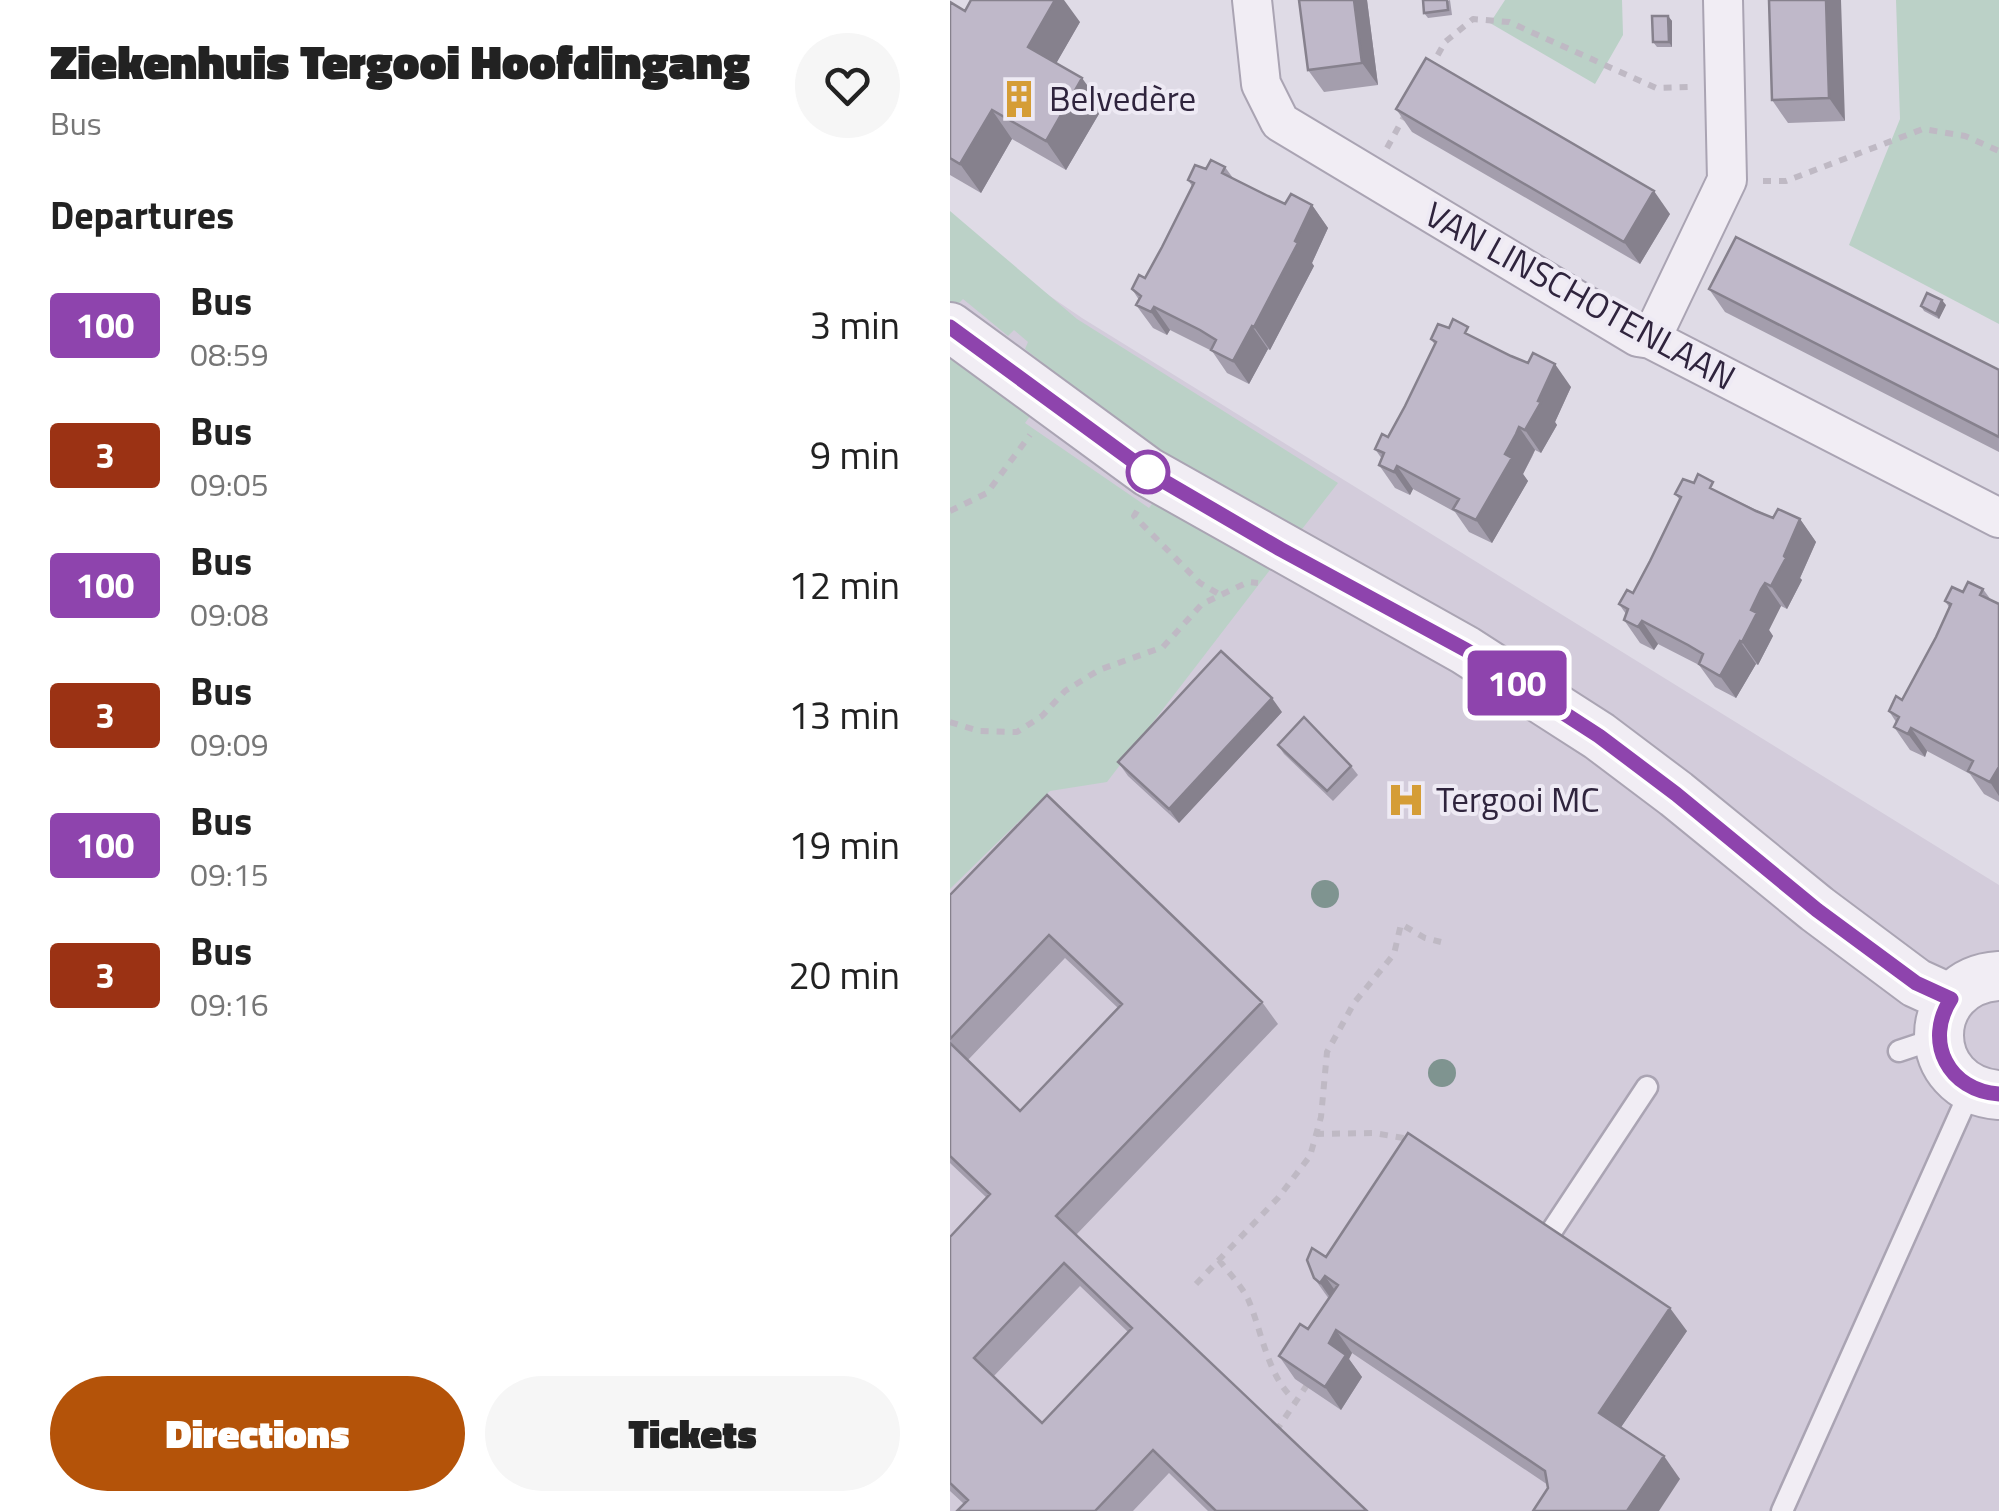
<!DOCTYPE html>
<html lang="en">
<head>
<meta charset="utf-8">
<style>
	body { margin:0; font-family:"Titillium Web",sans-serif; background:#f6f6f6; color:#222; height:100vh; display:flex; flex-direction:column; font-size:38px; white-space:nowrap }
	* { box-sizing:border-box; margin:0 }
	p { font-size:32px; color:#767676 }
	.icon { flex:none; width:55px; height:55px; fill:none; stroke:currentColor; stroke-width:2; stroke-linecap:round; stroke-linejoin:round }
	.map { position:relative; flex:1; overflow:hidden }
	.panel { display:flex; flex-direction:column; background:#fff; width:950px }
	.panel>* { flex:none }
	.badge { padding:0 20px; border-radius:8px; font-size:35px; line-height:65px }
	.map>.badge { position:absolute; translate:-50% -50%; box-shadow:0 0 0 5px #fff }
	h2 { padding:0 50px; font-size:38px; line-height:90px }
	.round { display:grid; place-items:center; flex:none; width:105px; height:105px; border-radius:52px; background:#f6f6f6 }
	.head { display:flex; align-items:center; justify-content:space-between; height:170px; padding:0 50px }
	h1 { font-size:48px; font-weight:800; line-height:75px }
	.action { display:flex; gap:20px; margin-top:auto; padding:20px 50px }
	.action a { flex:1; height:115px; border-radius:60px; background:#b45309; color:#fff; font-size:40px; font-weight:800; line-height:115px; text-align:center }
	.action a+a { background:#f6f6f6; color:#222 }
	ul { padding:0; list-style:none }
	li { display:flex; align-items:center; gap:30px; height:130px; padding:0 50px }
	li div { flex:1 }
	li b { display:block; font-size:38px }
	li em { font-style:normal }
	li .badge { min-width:110px; font-weight:700; text-align:center }
	main { display:flex; flex:1; min-height:0 }
	.map>svg:first-child { display:block }
	.built { fill:#d3ccdb }
	.green { fill:#bbd1c7 }
	.lines { fill:none; stroke-linecap:round; stroke-linejoin:round }
	.service-casing { stroke:#aaa4b3; stroke-width:25 }
	.minor-casing { stroke:#aaa4b3; stroke-width:42 }
	.tertiary-casing { stroke:#aaa4b3; stroke-width:52 }
	.path { stroke:#bfb9c4; stroke-width:6; stroke-dasharray:8 8; stroke-linecap:butt }
	.service { stroke:#f1edf4; stroke-width:20 }
	.minor { stroke:#f1edf4; stroke-width:38 }
	.tertiary { stroke:#f1edf4; stroke-width:48 }
	.tree { fill:#7f9490 }
	.wall { fill:#a49ead; fill-rule:evenodd }
	.shaded-wall { fill:#86818d }
	.building { fill:#bfb8c9; stroke:#86818d; stroke-width:2.5; fill-rule:evenodd }
	.line-casing { stroke:#fff; stroke-width:22 }
	.line { stroke:#8e44ad; stroke-width:15 }
	.stop-dot { fill:#fff; stroke:#8e44ad; stroke-width:5 }
	.labels { text-anchor:middle; stroke-width:8; stroke-linejoin:round; paint-order:stroke }
	.poi-label { font-size:35px; fill:#2f243d; stroke:#eeeaf4; text-anchor:start }
	.street-label { font-size:35px; fill:#2f243d; stroke:#eeeaf4 }
</style>
</head>
<body>
<main>
<section class="panel">
<div class="head"><div><h1>Ziekenhuis Tergooi Hoofdingang</h1><p>Bus</p></div><a class="round"><svg class="icon" aria-label="heart" viewBox="0 0 24 24"><path d="M12 20l-8-8c-3-5 5-10 8-4 3-6 11-1 8 4z"/></svg></a></div>
<h2>Departures</h2>
<ul>
<li><span class="badge" style="background:#8e44ad;color:#fff">100</span><div><b>Bus</b><p>08:59</p></div><em>3 min</em></li>
<li><span class="badge" style="background:#9b3214;color:#fff">3</span><div><b>Bus</b><p>09:05</p></div><em>9 min</em></li>
<li><span class="badge" style="background:#8e44ad;color:#fff">100</span><div><b>Bus</b><p>09:08</p></div><em>12 min</em></li>
<li><span class="badge" style="background:#9b3214;color:#fff">3</span><div><b>Bus</b><p>09:09</p></div><em>13 min</em></li>
<li><span class="badge" style="background:#8e44ad;color:#fff">100</span><div><b>Bus</b><p>09:15</p></div><em>19 min</em></li>
<li><span class="badge" style="background:#9b3214;color:#fff">3</span><div><b>Bus</b><p>09:16</p></div><em>20 min</em></li>
</ul>
<div class="action"><a>Directions</a><a>Tickets</a></div>
</section>
<div class="map">
<svg width="1049" height="1511" viewBox="0 0 1049 1511">
	<rect width="100%" height="100%" fill="#dfdbe6"/>
	<path class="built" d="M 0,228 L 132,318 L 1049,885 L 1049,1511 L 0,1511 Z"/>
	<path class="green" d="M 555,0 L 672,0 L 673,35 L 645,84 L 540,23 Z
		M 946,0 L 1049,0 L 1049,324 L 899,245 L 950,119 Z
		M 0,211 L 127,319 L 388,483 L 345,538 L 217,462 L 75,349 L 78,342 L 64,330 L 58,336 L 13,299 L 5,307 L 0,303 Z
		M 0,344 L 83,412 L 75,423 L 199,508 L 207,497 L 323,566 L 157,782 L 100,791 L 0,889 Z"/>
	<g class="lines">
		<g class="service-casing">
			<path id="service" d="M 949,1051 L 988,1038
				M 597,1238 L 697,1087
				M 832,1511 L 1021,1089"/>
		</g>
		<g class="minor-casing">
			<path id="minor" d="M 302,0 L 311,84 L 330,122 L 688,337 L 701,339 L 1049,518
				M 701,339 L 777,180 L 773,0"/>
		</g>
		<g class="tertiary-casing">
			<path id="tertiary" d="M 0,327 L 198,472 L 515,650 L 649,736 L 726,794 L 867,909 L 966,983 L 1001,999
				M 1049,976 C 969,981 969,1089 1049,1095"/>
		</g>
		<path class="path" d="M 480,69 L 495,42 L 523,19 L 559,22 L 706,88 L 739,87
			M 437,148 L 455,115
			M 813,181 L 836,181 L 973,129 L 1015,136 L 1049,151
			M 0,511 L 37,493 L 80,435
			M 187,511 L 184,516 L 250,583 L 269,594
			M 0,722 L 29,731 L 67,732 L 92,716 L 115,691 L 149,670 L 213,647 L 252,604 L 298,582 L 308,583
			M 366,1134 L 424,1133 L 459,1139
			M 269,1260 C 278,1272 291,1285 298,1299 C 312,1331 318,1379 346,1401
			M 246,1284 L 328,1198 L 360,1156 L 371,1117 L 377,1052 L 404,1003 L 444,954 L 451,924 L 475,938 L 491,942
			M 326,1431 L 357,1385"/>
		<use href="#service" class="service"/>
		<use href="#minor" class="minor"/>
		<use href="#tertiary" class="tertiary"/>
	</g>
	<g class="tree">
		<circle cx="375" cy="894" r="14"/>
		<circle cx="492" cy="1073" r="14"/>
	</g>
	<path class="wall" d="M 417,0 L 428,85 L 374,92 L 358,70 Z
		M 500,0 L 502,15 L 478,18 L 474,13 Z
		M 819,0 L 895,121 L 838,123 L 822,100 Z
		M 0,2 L 15,11 L 130,22 L 106,63 L 153,107 L 116,170 L 62,139 L 31,193 L 0,175 Z
		M 718,16 L 722,21 L 722,47 L 707,47 L 703,42 Z
		M 446,109 L 720,214 L 690,264 L 462,132 Z
		M 275,167 L 283,178 L 318,196 L 335,204 L 362,205 L 378,228 L 362,263 L 364,266 L 320,350 L 318,349 L 299,384 L 277,373 L 262,351 L 220,330 L 217,335 L 203,328 L 186,305 L 189,300 L 182,289 L 195,278 L 212,247 L 242,186 L 238,180 L 256,169 Z
		M 759,289 L 1049,370 L 1049,452 L 775,312 Z
		M 996,305 L 989,319 L 974,311 L 971,306 Z
		M 526,338 L 621,387 L 605,422 L 607,425 L 591,453 L 585,450 L 582,457 L 573,474 L 578,481 L 542,543 L 519,532 L 505,512 L 463,489 L 460,495 L 445,488 L 429,465 L 432,459 L 425,449 L 438,437 L 455,406 L 485,345 L 481,339 Z
		M 771,493 L 823,518 L 850,519 L 866,542 L 850,578 L 852,580 L 837,609 L 831,606 L 819,630 L 823,636 L 808,665 L 806,664 L 786,698 L 765,687 L 749,665 L 708,644 L 704,650 L 690,643 L 674,620 L 676,614 L 669,604 L 683,593 L 700,561 L 730,500 L 725,494 Z
		M 1033,589 L 1041,600 L 1049,604 L 1049,802 L 1034,794 L 1020,774 L 977,751 L 975,757 L 960,750 L 944,727 L 946,722 L 939,711 L 952,700 L 986,637 L 999,607 L 995,601 L 1013,592 Z
		M 332,712 L 229,823 L 178,776 L 168,762 Z
		M 328,745 L 401,766 L 408,775 L 383,801 L 334,754 Z
		M 0,895 L 312,1002 L 328,1024 L 126,1235 L 417,1511 L 258,1511 L 219,1473 L 183,1511 L 7,1511 L 14,1504 L 0,1491 L 0,1237 L 37,1198 L 0,1163 ZM 115,958 L 168,1008 L 70,1111 L 18,1060 ZM 130,1286 L 178,1332 L 92,1423 L 43,1377 Z
		M 376,1257 L 737,1331 L 671,1427 L 730,1479 L 598,1488 L 598,1485 L 402,1353 L 399,1359 L 412,1377 L 391,1410 L 345,1379 L 329,1356 L 358,1329 L 379,1299 L 364,1278 Z"/>
	<path class="shaded-wall" d="M 105,0 L 114,0 L 130,22 L 99,76 L 78,47 Z
		M 404,0 L 417,0 L 428,85 L 412,63 Z
		M 876,0 L 891,0 L 895,121 L 879,98 Z
		M 718,16 L 722,21 L 722,47 L 719,42 Z
		M 132,78 L 153,107 L 116,170 L 96,141 Z
		M 42,110 L 62,139 L 31,193 L 10,164 Z
		M 704,191 L 720,214 L 690,264 L 674,242 Z
		M 362,205 L 378,228 L 362,263 L 364,266 L 320,350 L 304,327 Z
		M 992,300 L 996,305 L 989,319 L 986,314 Z
		M 204,307 L 220,330 L 217,335 L 201,312 Z
		M 302,326 L 318,349 L 299,384 L 283,361 Z
		M 605,364 L 621,387 L 605,422 L 607,425 L 591,453 L 575,430 Z
		M 569,427 L 585,450 L 573,474 L 578,481 L 542,543 L 526,520 L 555,454 Z
		M 447,466 L 463,489 L 460,495 L 444,472 Z
		M 850,519 L 866,542 L 850,578 L 852,580 L 837,609 L 821,586 Z
		M 815,583 L 831,606 L 819,630 L 823,636 L 808,665 L 792,642 L 801,610 Z
		M 692,621 L 708,644 L 704,650 L 688,627 Z
		M 790,641 L 806,664 L 786,698 L 770,676 Z
		M 322,698 L 332,712 L 229,823 L 219,809 Z
		M 961,728 L 977,751 L 975,757 L 958,734 Z
		M 1049,767 L 1049,796 L 1040,782 Z
		M 375,1276 L 391,1299 L 386,1306 L 370,1283 Z
		M 720,1308 L 737,1331 L 665,1436 L 649,1413 Z
		M 386,1330 L 402,1353 L 399,1359 L 412,1377 L 391,1410 L 375,1387 L 379,1343 Z
		M 714,1456 L 730,1479 L 709,1511 L 677,1511 Z"/>
	<path class="building" d="M 21,0 L 105,0 L 78,47 L 132,78 L 96,141 L 42,110 L 10,164 L 0,158 L 0,2 L 15,11 Z
		M 349,0 L 404,0 L 412,63 L 358,70 Z
		M 473,0 L 497,0 L 498,10 L 474,13 Z
		M 819,0 L 876,0 L 879,98 L 822,100 Z
		M 702,16 L 718,16 L 719,42 L 703,42 Z
		M 476,58 L 704,191 L 674,242 L 446,109 Z
		M 261,160 L 275,167 L 272,173 L 318,196 L 335,204 L 341,194 L 362,205 L 345,241 L 348,243 L 304,327 L 302,326 L 283,361 L 261,350 L 266,340 L 250,330 L 204,307 L 201,312 L 186,305 L 191,296 L 182,289 L 189,275 L 195,278 L 212,247 L 244,183 L 238,180 L 245,165 L 256,169 Z
		M 786,237 L 1049,370 L 1049,437 L 759,289 Z
		M 977,293 L 992,300 L 986,314 L 971,306 Z
		M 503,319 L 518,327 L 515,333 L 561,356 L 578,363 L 583,353 L 605,364 L 588,401 L 591,402 L 575,430 L 569,427 L 566,434 L 555,454 L 562,458 L 526,520 L 503,509 L 509,499 L 447,466 L 444,472 L 429,465 L 434,453 L 425,449 L 432,434 L 438,437 L 455,406 L 486,342 L 481,339 L 488,324 L 499,328 Z
		M 748,474 L 763,482 L 760,488 L 806,511 L 823,518 L 828,509 L 850,519 L 834,556 L 836,558 L 821,586 L 815,583 L 811,589 L 801,610 L 807,613 L 792,642 L 790,641 L 770,676 L 749,664 L 753,654 L 738,645 L 692,621 L 688,627 L 674,620 L 678,609 L 669,604 L 677,590 L 683,593 L 700,561 L 731,497 L 725,494 L 733,479 L 744,483 Z
		M 1018,582 L 1033,589 L 1030,595 L 1049,604 L 1049,767 L 1040,782 L 1018,771 L 1023,761 L 961,728 L 958,734 L 944,727 L 949,717 L 939,711 L 946,696 L 952,700 L 986,637 L 1001,604 L 995,601 L 1002,587 L 1013,592 Z
		M 271,651 L 322,698 L 219,809 L 168,762 Z
		M 354,717 L 401,766 L 377,791 L 328,745 Z
		M 97,795 L 312,1002 L 106,1216 L 417,1511 L 266,1511 L 203,1450 L 145,1511 L 7,1511 L 18,1500 L 0,1483 L 0,1237 L 40,1194 L 0,1156 L 0,1043 L 70,1111 L 172,1004 L 99,935 L 0,1039 L 0,895 ZM 114,1263 L 182,1328 L 92,1423 L 24,1358 Z
		M 458,1133 L 720,1308 L 649,1413 L 714,1456 L 677,1511 L 583,1511 L 598,1488 L 595,1471 L 386,1330 L 379,1343 L 396,1355 L 375,1387 L 329,1356 L 350,1324 L 358,1329 L 388,1285 L 375,1276 L 370,1283 L 364,1278 L 357,1260 L 362,1248 L 376,1257 Z"/>
	<g class="lines">
		<g class="line-casing">
			<path id="line" d="M 0,327 L 198,472 L 330,549 L 516,650 L 649,736 L 726,794 L 867,910 L 966,983 L 1001,999 C 973,1042 999,1091 1049,1094"/>
		</g>
		<use href="#line" class="line"/>
	</g>
	<defs>
		<g id="building-bare" transform="scale(3)"><path d="M-4-6H4V6H1V3H-1V6H-4ZM-2.5-4.3h1.7v1.8h-1.7ZM.8-4.3h1.7v1.8H.8ZM-2.5-1h1.7V.8h-1.7ZM.8-1h1.7V.8H.8Z" fill="#d59d36" stroke="#eeeaf4" stroke-width="2.5" paint-order="stroke"/></g>
		<g id="hospital-bare" transform="scale(3)"><path d="M-5-5h3v3.5h4V-5h3V5h-3V1.5h-4V5h-3Z" fill="#d59d36" stroke="#eeeaf4" stroke-width="2.5" paint-order="stroke"/></g>
	</defs>
	<g fill-rule="evenodd">
		<use href="#building-bare" x="69" y="99"/>
		<use href="#hospital-bare" x="456" y="800"/>
	</g>
	<circle class="stop-dot" cx="198" cy="472" r="20"/>
	<g class="labels">
		<g class="poi-label">
			<text x="99" y="111">Belvedère</text>
			<text x="486" y="812">Tergooi MC</text>
		</g>
		<g class="street-label">
			<text transform="translate(630 296) rotate(29)" y="12">VAN LINSCHOTENLAAN</text>
		</g>
	</g>
</svg>
<b class="badge" style="left:567px;top:683px;background:#8e44ad;color:#fff">100</b>
</div>
</main>
</body>
</html>
